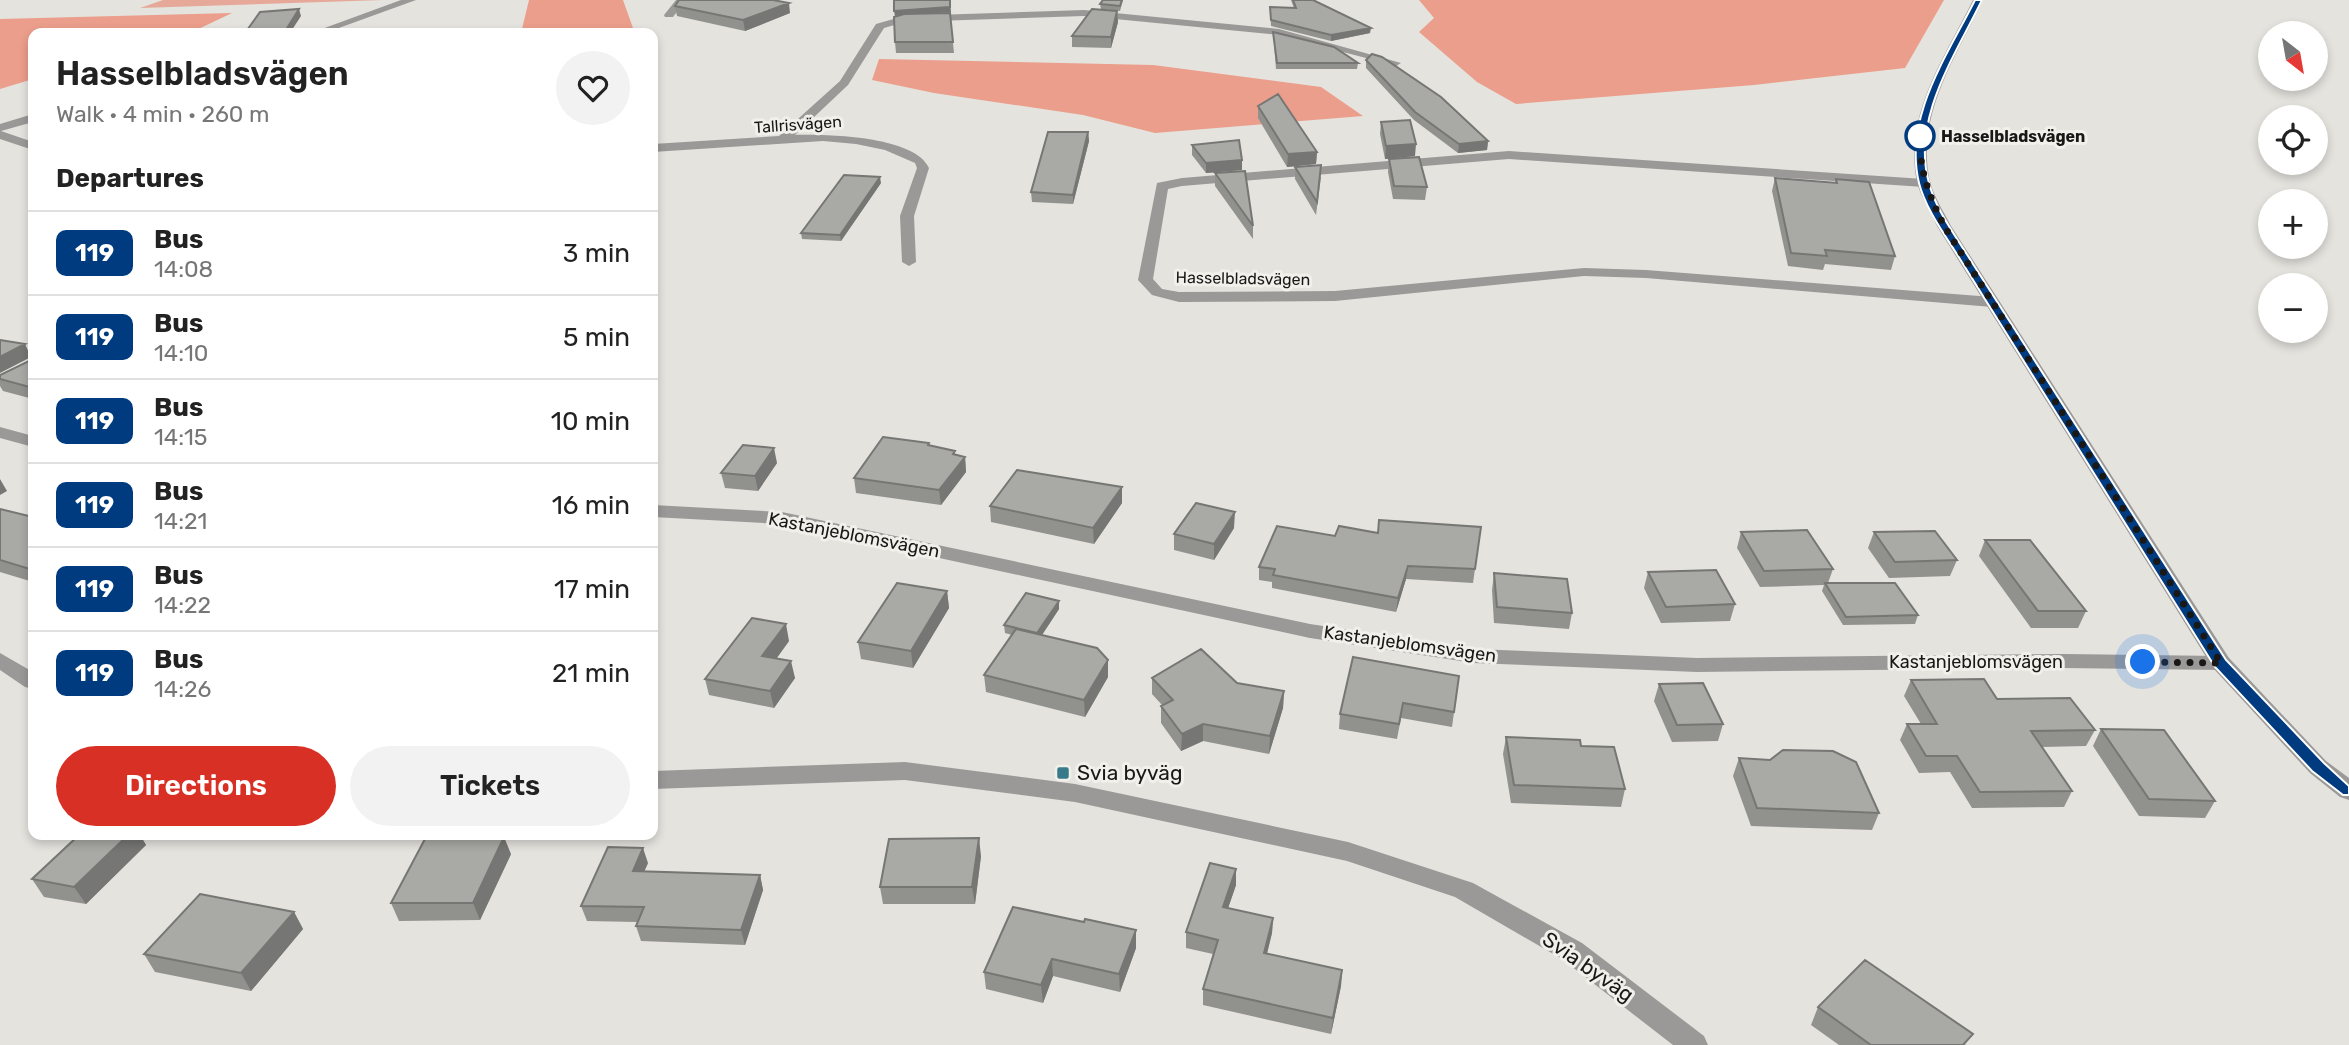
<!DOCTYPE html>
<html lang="en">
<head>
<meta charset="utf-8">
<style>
	body { margin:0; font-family:Rubik,sans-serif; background:#f2f2f2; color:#222; height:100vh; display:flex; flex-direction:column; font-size:26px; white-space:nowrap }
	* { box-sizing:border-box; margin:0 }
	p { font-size:23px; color:#767676 }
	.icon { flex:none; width:38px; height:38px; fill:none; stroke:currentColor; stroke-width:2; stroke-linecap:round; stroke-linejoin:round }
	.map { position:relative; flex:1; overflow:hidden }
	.details { position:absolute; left:28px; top:28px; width:630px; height:812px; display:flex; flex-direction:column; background:#fff; border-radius:14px; box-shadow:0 4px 10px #0003 }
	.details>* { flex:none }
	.badge { padding:0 14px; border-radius:10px; font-size:24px; line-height:46px }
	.needle { width:46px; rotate:149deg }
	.buttons { position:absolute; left:2258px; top:21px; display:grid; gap:14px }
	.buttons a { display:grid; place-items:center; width:70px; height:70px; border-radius:50%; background:#fff; box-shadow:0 4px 10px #0003; font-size:35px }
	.you { position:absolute; width:35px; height:35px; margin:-18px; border:5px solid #fff; border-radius:50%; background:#1a73e8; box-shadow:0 0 0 10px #1a73e833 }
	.map>.badge { position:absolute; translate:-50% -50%; box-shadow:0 0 0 4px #fff }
	h2 { padding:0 28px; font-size:26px; line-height:63px }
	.round { display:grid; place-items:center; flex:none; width:74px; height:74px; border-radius:37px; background:#f2f2f2 }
	.overview { display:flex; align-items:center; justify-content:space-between; height:119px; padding:0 28px }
	h1 { font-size:33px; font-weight:600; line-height:52px }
	.primary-button { display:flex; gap:14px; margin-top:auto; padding:14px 28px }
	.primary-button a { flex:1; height:80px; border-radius:42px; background:#d93025; color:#fff; font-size:28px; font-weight:600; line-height:80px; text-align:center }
	.primary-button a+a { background:#f2f2f2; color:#222 }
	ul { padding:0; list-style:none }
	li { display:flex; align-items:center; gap:21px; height:84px; padding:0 28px; border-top:2px solid #e0e0e0 }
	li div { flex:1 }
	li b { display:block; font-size:26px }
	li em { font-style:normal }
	li .badge { min-width:77px; font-weight:700; text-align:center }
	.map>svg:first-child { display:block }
	.green { fill:#e6a899 }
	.forest { fill:#eb9e8b }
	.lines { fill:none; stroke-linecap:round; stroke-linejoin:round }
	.minor { fill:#9b9998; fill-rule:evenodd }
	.tertiary { fill:#9b9998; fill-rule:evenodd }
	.wall { fill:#91918e }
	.shaded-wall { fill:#767674 }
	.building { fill:#a9a9a5; stroke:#767674; stroke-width:2 }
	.line { fill:#003b80; stroke:#fff; stroke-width:2 }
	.walk { stroke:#191817; stroke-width:7; stroke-dasharray:0 12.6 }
	.stop-dot { fill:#fff; stroke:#003b80; stroke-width:3.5 }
	.poi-dot { fill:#377a8a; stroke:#f2f0eb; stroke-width:2.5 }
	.labels { text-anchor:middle; stroke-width:6; stroke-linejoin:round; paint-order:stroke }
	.far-street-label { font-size:16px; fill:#191817; stroke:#f2f0eb }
	.far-stop-label { font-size:16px; font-weight:bold; fill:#191817; stroke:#f2f0eb; text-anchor:start }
	.street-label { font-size:18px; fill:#191817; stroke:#f2f0eb }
	.near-poi-label { font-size:21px; fill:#191817; stroke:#f2f0eb; text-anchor:start }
	.near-street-label { font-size:21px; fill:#191817; stroke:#f2f0eb }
</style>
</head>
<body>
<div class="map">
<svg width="2349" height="1045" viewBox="0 0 2349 1045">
	<rect width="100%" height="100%" fill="#e5e3de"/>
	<path class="green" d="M 163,0 L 383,0 L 140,8 Z"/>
	<path class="forest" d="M 529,0 L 623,0 L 633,28 L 601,33 L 521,33 Z
		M 1419,0 L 1944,0 L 1905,68 L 1754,85 L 1516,104 L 1477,82 L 1419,32 L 1434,18 Z
		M 232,13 L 190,33 L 33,33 L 33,79 L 0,89 L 0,19 Z
		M 879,59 L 1153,65 L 1321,87 L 1363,116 L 1155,133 L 1083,115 L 934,93 L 872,80 Z"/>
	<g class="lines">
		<path class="minor" d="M 401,0 L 416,0 L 325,33 L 311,33 Z
			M 676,0 L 686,0 L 673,17 L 665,17 L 664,15 Z
			M 1084,10 L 1279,29 L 1401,63 L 1396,66 L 1279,35 L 1084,16 L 905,22 L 884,28 L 848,85 L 795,135 C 826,134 915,136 929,168 L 914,216 L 916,262 L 909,266 L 902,262 L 900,216 L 917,168 L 915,163 L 885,150 L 856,144 L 823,141 L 653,152 L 653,144 L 779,136 L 840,81 L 876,24 L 904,16 Z
			M 33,114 L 33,122 L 1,131 L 33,142 L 33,150 L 0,139 L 0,124 Z
			M 1509,151 L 1924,179 L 1931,183 L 1924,187 L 1509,159 L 1182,186 L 1168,189 L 1153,279 L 1162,289 L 1179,292 L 1335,291 L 1584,268 L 1646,270 L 1992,297 L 2000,302 L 1992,307 L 1646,278 L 1584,276 L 1335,301 L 1179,302 L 1152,295 L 1138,280 L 1157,183 L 1182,178 Z
			M 0,427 L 33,436 L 33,447 L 0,438 Z
			M 653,505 L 782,512 L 1310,624 L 1474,649 L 1697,658 L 2064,654 L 2221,656 L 2229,658 L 2232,663 L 2229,668 L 2221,670 L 2064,668 L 1697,672 L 1474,663 L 1310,638 L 782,524 L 653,517 Z
			M 0,653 L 33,672 L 33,689 L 25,687 L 0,670 Z
			M 905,762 L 1075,784 L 1348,842 L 1473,883 L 1582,943 L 1704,1036 L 1708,1045 L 1673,1045 L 1562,959 L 1455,897 L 1347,861 L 1075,802 L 905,780 L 653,789 L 653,771 Z"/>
		<path class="tertiary" d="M 1973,0 L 1983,0 C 1956,57 1915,116 1930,182 C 1934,197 1944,212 1951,226 L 2229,658 L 2326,761 L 2349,778 L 2349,800 L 2340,797 L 2310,773 L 2213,668 L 1937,226 C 1931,212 1920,196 1917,182 C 1903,115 1945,57 1973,0 Z"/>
	</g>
	<path class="wall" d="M 950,0 L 951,12 L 932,13 L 950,13 L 954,53 L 896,53 L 895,42 L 899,16 L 895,16 Z
		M 1123,0 L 1120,11 L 1101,9 L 1100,4 Z
		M 1291,0 L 1313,0 L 1370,33 L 1331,41 L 1271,26 L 1270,7 L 1294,8 Z
		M 675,6 L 790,13 L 745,31 L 677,16 Z
		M 1117,11 L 1118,22 L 1111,48 L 1072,47 L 1072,36 Z
		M 1273,32 L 1358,63 L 1357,69 L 1276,69 Z
		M 1366,60 L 1488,141 L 1487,150 L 1458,153 L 1414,120 L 1366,68 Z
		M 1258,106 L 1317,152 L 1316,164 L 1287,167 L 1258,118 Z
		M 1381,122 L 1415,156 L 1385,159 L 1380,134 Z
		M 1088,132 L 1089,141 L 1073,204 L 1032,202 L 1031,192 Z
		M 1192,145 L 1242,160 L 1242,170 L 1206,173 L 1192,155 Z
		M 1389,159 L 1427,187 L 1425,200 L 1393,199 L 1388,172 Z
		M 1295,167 L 1321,177 L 1316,215 L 1295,179 Z
		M 1215,173 L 1253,226 L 1253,239 L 1215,186 Z
		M 1775,178 L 1835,183 L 1836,179 L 1895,256 L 1891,270 L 1825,264 L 1823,270 L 1788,266 L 1772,191 Z
		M 881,183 L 841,241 L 802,239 L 801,233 Z
		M 33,359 L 33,399 L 3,391 L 0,386 L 0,375 Z
		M 930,446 L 965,457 L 966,472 L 941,505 L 856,493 L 854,478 Z
		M 777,463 L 758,491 L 725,488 L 721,473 Z
		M 1122,487 L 1122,503 L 1094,544 L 991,522 L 990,506 Z
		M 0,509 L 33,517 L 33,582 L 0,572 Z
		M 1481,527 L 1473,583 L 1406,579 L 1396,612 L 1272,588 L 1272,582 L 1259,580 L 1259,567 L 1335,536 Z
		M 1234,528 L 1214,560 L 1174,550 L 1174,534 Z
		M 1741,532 L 1833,569 L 1828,583 L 1918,615 L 1915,624 L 1843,625 L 1822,591 L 1824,585 L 1760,587 L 1737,548 Z
		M 1874,532 L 1957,560 L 1950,576 L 1889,578 L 1868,548 Z
		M 1985,540 L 2086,611 L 2078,628 L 2031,628 L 1979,556 Z
		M 1648,572 L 1735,604 L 1730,621 L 1661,623 L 1644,588 Z
		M 1494,573 L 1572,613 L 1569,629 L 1494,623 L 1492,590 Z
		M 947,591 L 949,608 L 913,668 L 861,659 L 858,642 Z
		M 1059,609 L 1042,635 L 1108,660 L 1108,677 L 1085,717 L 986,692 L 984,675 L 1012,635 L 1005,633 L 1004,625 Z
		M 789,641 L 776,659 L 795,678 L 774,708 L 709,695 L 705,679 Z
		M 1459,676 L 1452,727 L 1401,718 L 1397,739 L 1339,729 L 1340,714 Z
		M 1152,678 L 1237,683 L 1284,691 L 1283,708 L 1269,754 L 1203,741 L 1181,751 L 1161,723 L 1161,706 L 1162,705 L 1152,694 Z
		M 1911,680 L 1997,699 L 2095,730 L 2086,746 L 2042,747 L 2072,791 L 2064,807 L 1972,808 L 1950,772 L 1919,773 L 1900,740 L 1907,724 L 1921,724 L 1904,696 Z
		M 1659,684 L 1723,724 L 1718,741 L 1672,742 L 1654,701 Z
		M 2101,729 L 2215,801 L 2205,818 L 2139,816 L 2093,746 Z
		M 1506,737 L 1581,746 L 1625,789 L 1621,807 L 1511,803 L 1503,754 Z
		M 1739,758 L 1879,813 L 1872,830 L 1751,826 L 1733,776 Z
		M 79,835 L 140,835 L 146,845 L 86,904 L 44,897 L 32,879 Z
		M 511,854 L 480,920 L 399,921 L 391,903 Z
		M 981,856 L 975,904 L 883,904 L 880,887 Z
		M 648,863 L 644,871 L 760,875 L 763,890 L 745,945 L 641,941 L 636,926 L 637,922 L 587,921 L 581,906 Z
		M 1236,869 L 1236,885 L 1228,908 L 1273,918 L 1272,933 L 1267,954 L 1342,970 L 1341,986 L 1331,1034 L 1203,1005 L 1203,989 L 1213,954 L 1186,948 L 1186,932 Z
		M 1013,907 L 1136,948 L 1120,992 L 1053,976 L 1043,1003 L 986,989 L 984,972 Z
		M 294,912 L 303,929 L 251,991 L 155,972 L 144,954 Z
		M 1818,1007 L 1967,1045 L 1839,1045 L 1811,1025 Z"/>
	<path class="shaded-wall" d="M 789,3 L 790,13 L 745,31 L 743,20 Z
		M 950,7 L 951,12 L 895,16 L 894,11 Z
		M 299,9 L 301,16 L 290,33 L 284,33 Z
		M 1117,11 L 1118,22 L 1111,48 L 1111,37 Z
		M 1371,28 L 1370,33 L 1331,41 L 1331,35 Z
		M 1088,132 L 1089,141 L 1073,204 L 1073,195 Z
		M 1488,141 L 1487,150 L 1458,153 L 1459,144 Z
		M 1416,144 L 1415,156 L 1385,159 L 1386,146 Z
		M 1317,152 L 1316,164 L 1287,167 L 1288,154 Z
		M 1242,160 L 1242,170 L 1206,173 L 1206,163 Z
		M 880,177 L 881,183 L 841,241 L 840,235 Z
		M 25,344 L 31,357 L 0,373 L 0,357 Z
		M 774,448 L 777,463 L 758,491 L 755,476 Z
		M 965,457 L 966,472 L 941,505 L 939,490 Z
		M 0,479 L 7,491 L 0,495 Z
		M 1122,487 L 1122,503 L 1094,544 L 1093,528 Z
		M 1235,512 L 1234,528 L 1214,560 L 1214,544 Z
		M 1408,566 L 1406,579 L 1396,612 L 1398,598 Z
		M 947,591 L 949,608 L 913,668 L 911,651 Z
		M 1059,601 L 1059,609 L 1038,641 L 1037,633 Z
		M 786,624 L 789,641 L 766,673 L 762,656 Z
		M 1108,660 L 1108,677 L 1085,717 L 1084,700 Z
		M 791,661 L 795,678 L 774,708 L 770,691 Z
		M 1284,691 L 1283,708 L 1269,754 L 1270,736 Z
		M 1203,724 L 1203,741 L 1181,751 L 1182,734 Z
		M 128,835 L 140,835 L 146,845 L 86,904 L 74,887 Z
		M 504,837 L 511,854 L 480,920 L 473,903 Z
		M 979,838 L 981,856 L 975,904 L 972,887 Z
		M 643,848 L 648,863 L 638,886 L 633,871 Z
		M 1236,869 L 1236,885 L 1223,923 L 1223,907 Z
		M 760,875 L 763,890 L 745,945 L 741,930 Z
		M 294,912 L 303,929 L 251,991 L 241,973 Z
		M 1273,918 L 1272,933 L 1263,969 L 1264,953 Z
		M 1136,930 L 1136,948 L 1120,992 L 1119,974 Z
		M 1052,959 L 1053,976 L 1043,1003 L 1041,985 Z
		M 1342,970 L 1341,986 L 1331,1034 L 1333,1018 Z"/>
	<path class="building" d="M 679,0 L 773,0 L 789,3 L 743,20 L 675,6 Z
		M 894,0 L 950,0 L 950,7 L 894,11 Z
		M 1103,0 L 1122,0 L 1120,6 L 1100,4 Z
		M 1293,0 L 1313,0 L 1371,28 L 1331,35 L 1271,20 L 1270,7 L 1296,8 Z
		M 299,9 L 284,33 L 245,33 L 260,12 Z
		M 1092,9 L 1117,11 L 1111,37 L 1072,36 Z
		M 950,13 L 953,42 L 895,42 L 894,17 L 904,14 Z
		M 200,30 L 212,33 L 188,33 Z
		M 1273,32 L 1334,47 L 1358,63 L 1277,63 Z
		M 1372,54 L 1382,57 L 1441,97 L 1488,141 L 1459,144 L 1415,112 L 1366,60 Z
		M 1278,94 L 1317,152 L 1288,154 L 1258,106 Z
		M 1410,120 L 1416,144 L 1386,146 L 1381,122 Z
		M 1048,132 L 1088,132 L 1073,195 L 1031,192 Z
		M 1239,140 L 1242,160 L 1206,163 L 1192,145 Z
		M 1419,157 L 1427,187 L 1394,186 L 1389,159 Z
		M 1321,165 L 1317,202 L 1295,167 Z
		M 1245,171 L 1253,226 L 1215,173 Z
		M 844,175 L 880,177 L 840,235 L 801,233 Z
		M 1775,178 L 1837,183 L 1836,179 L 1869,182 L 1895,256 L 1825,250 L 1827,256 L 1791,253 Z
		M 0,340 L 25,344 L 0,357 Z
		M 33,359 L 33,388 L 0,379 L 0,375 Z
		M 883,437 L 929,443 L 928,445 L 955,451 L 953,454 L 965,457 L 939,490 L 854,478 Z
		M 743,445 L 774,448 L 755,476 L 721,473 Z
		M 1017,470 L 1122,487 L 1093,528 L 990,506 Z
		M 1196,503 L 1235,512 L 1214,544 L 1174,534 Z
		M 0,509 L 33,517 L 33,570 L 0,560 Z
		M 1379,520 L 1481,527 L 1475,569 L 1408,566 L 1398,598 L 1273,575 L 1275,569 L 1259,567 L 1277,526 L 1335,536 L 1339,526 L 1378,533 Z
		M 1807,530 L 1833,569 L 1764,571 L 1741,532 Z
		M 1935,531 L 1957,560 L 1895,562 L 1874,532 Z
		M 1985,540 L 2030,540 L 2086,611 L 2038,611 Z
		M 1716,570 L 1735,604 L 1666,607 L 1648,572 Z
		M 1494,573 L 1567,579 L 1572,613 L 1497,607 Z
		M 897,583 L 947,591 L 911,651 L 858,642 Z
		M 1825,583 L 1895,583 L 1918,615 L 1846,617 Z
		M 1026,593 L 1059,601 L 1037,633 L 1004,625 Z
		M 752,618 L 786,624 L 762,656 L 791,661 L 770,691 L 705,679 Z
		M 1016,629 L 1097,648 L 1108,660 L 1084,700 L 984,675 Z
		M 1201,649 L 1237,683 L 1284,691 L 1270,736 L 1203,724 L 1182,734 L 1161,706 L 1173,700 L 1152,678 Z
		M 1353,657 L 1459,676 L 1454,712 L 1403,703 L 1399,724 L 1340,714 Z
		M 1984,679 L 1997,699 L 2070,698 L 2095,730 L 2031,731 L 2072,791 L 1980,792 L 1957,756 L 1926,756 L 1907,724 L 1937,724 L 1911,680 Z
		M 1703,683 L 1723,724 L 1677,725 L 1659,684 Z
		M 2101,729 L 2164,730 L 2215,801 L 2149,799 Z
		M 1506,737 L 1580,740 L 1581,746 L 1614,747 L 1625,789 L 1514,785 Z
		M 1783,750 L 1833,751 L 1856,762 L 1879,813 L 1757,808 L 1739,758 L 1770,760 Z
		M 79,835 L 128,835 L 74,887 L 32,879 Z
		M 426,837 L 504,837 L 473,903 L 391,903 Z
		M 979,838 L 972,887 L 880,887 L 889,839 Z
		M 608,847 L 643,848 L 633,871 L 760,875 L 741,930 L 636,926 L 644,907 L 581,906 Z
		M 1210,863 L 1236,869 L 1223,907 L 1273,918 L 1264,953 L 1342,970 L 1333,1018 L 1203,989 L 1218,940 L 1186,932 Z
		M 200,894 L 294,912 L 241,973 L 144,954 Z
		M 1013,907 L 1084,922 L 1085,919 L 1136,930 L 1119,974 L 1052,959 L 1041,985 L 984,972 Z
		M 1865,960 L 1973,1034 L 1963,1045 L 1871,1045 L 1818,1007 Z"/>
	<path class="line" d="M 1975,0 L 1982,0 C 1955,56 1911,119 1929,183 C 1936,211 1958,239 1973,264 L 2226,660 L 2324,763 L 2349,786 L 2349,795 L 2343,795 L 2312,771 L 2215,667 L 1963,264 C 1948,239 1926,211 1919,183 C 1903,117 1947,56 1975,0 Z"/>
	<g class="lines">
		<path class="walk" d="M 1920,136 C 1919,171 1929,195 1944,226 L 2221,663 L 2143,662"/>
	</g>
	<circle class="stop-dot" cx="1920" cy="136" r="14"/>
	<rect class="poi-dot" x="1056" y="766" width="14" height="14" rx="3.5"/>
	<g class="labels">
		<g class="far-street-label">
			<text transform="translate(798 124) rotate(-4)" y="6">Tallrisvägen</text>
			<text transform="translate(1243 278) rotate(1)" y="6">Hasselbladsvägen</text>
		</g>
		<g class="far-stop-label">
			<text x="1941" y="142">Hasselbladsvägen</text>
		</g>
		<g class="street-label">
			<text transform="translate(854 535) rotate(11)" y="6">Kastanjeblomsvägen</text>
			<text transform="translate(1410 644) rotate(8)" y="6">Kastanjeblomsvägen</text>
			<text x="1976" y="668">Kastanjeblomsvägen</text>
		</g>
		<g class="near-poi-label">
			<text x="1077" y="780">Svia byväg</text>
		</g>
		<g class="near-street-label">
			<text transform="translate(1588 967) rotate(35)" y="7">Svia byväg</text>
		</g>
	</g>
</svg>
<div class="buttons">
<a><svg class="needle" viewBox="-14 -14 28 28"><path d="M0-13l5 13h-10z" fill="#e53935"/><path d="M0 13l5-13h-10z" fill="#767676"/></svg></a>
<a><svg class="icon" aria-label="locate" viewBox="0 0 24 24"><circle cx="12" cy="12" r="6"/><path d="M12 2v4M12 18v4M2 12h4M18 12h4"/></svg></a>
<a>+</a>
<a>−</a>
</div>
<div class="you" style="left:2143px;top:662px"></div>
<section class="details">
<div class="overview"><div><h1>Hasselbladsvägen</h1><p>Walk · 4 min · 260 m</p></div><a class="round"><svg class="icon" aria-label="heart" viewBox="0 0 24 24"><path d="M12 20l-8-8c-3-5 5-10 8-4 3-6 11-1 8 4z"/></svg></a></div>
<h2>Departures</h2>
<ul>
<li><span class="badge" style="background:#003b80;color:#fff">119</span><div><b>Bus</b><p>14:08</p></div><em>3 min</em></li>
<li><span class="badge" style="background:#003b80;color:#fff">119</span><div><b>Bus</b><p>14:10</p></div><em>5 min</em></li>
<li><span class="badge" style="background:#003b80;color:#fff">119</span><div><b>Bus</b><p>14:15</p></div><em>10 min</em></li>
<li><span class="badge" style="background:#003b80;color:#fff">119</span><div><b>Bus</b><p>14:21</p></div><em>16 min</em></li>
<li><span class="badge" style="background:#003b80;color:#fff">119</span><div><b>Bus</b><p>14:22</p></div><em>17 min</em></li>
<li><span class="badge" style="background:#003b80;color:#fff">119</span><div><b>Bus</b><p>14:26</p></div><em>21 min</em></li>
</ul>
<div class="primary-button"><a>Directions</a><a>Tickets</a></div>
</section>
</div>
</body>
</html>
